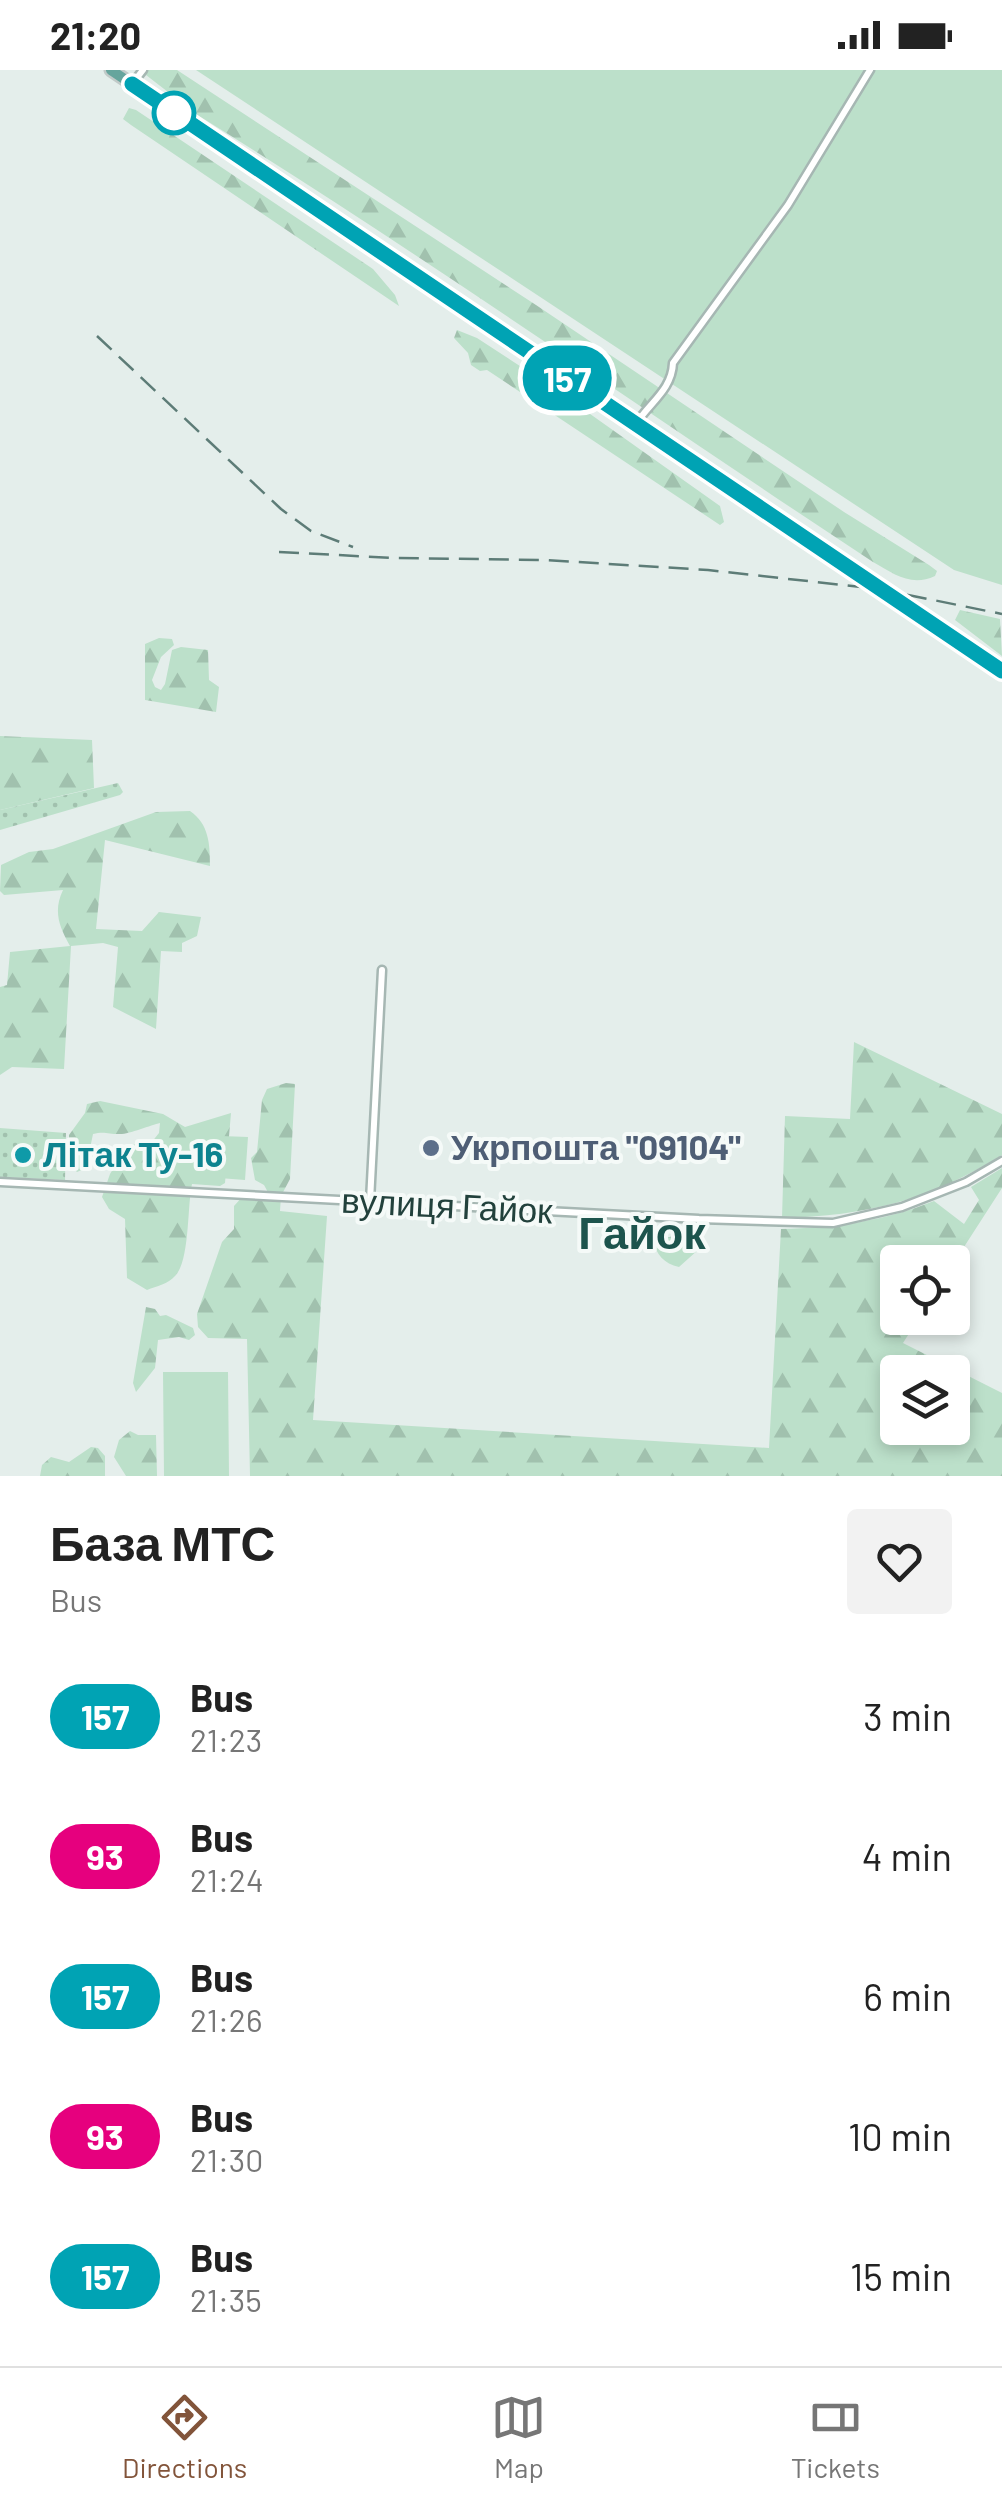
<!DOCTYPE html>
<html lang="en">
<head>
<meta charset="utf-8">
<style>
	body { margin:0; font-family:Barlow,sans-serif; background:#f2f2f2; color:#222; height:100vh; display:flex; flex-direction:column; font-size:38px; white-space:nowrap }
	* { box-sizing:border-box; margin:0 }
	p { font-size:32px; color:#767676 }
	.icon { flex:none; width:55px; height:55px; fill:none; stroke:currentColor; stroke-width:2; stroke-linecap:round; stroke-linejoin:round }
	.map { position:relative; height:1406px; overflow:hidden }
	.sheet { display:flex; flex-direction:column; background:#fff; flex:1 }
	.sheet>* { flex:none }
	.badge { padding:0 20px; border-radius:32px; font-size:35px; line-height:65px }
	.buttons { position:absolute; left:880px; top:1175px; display:grid; gap:20px }
	.buttons a { display:grid; place-items:center; width:90px; height:90px; border-radius:10px; background:#fff; box-shadow:0 5px 15px #0003; font-size:50px }
	.map>.badge { position:absolute; translate:-50% -50%; box-shadow:0 0 0 5px #fff }
	.round { display:grid; place-items:center; flex:none; width:105px; height:105px; border-radius:10px; background:#f2f2f2 }
	.head { display:flex; align-items:center; justify-content:space-between; height:170px; padding:0 50px }
	h1 { font-size:48px; font-weight:600; line-height:75px }
	ul { padding:0; list-style:none }
	li { display:flex; align-items:center; gap:30px; height:140px; padding:0 50px }
	li div { flex:1 }
	li b { display:block; font-size:38px }
	li em { font-style:normal }
	li .badge { min-width:110px; font-weight:700; text-align:center }
	.status { display:flex; justify-content:space-between; align-items:center; height:70px; padding:0 50px; background:#fff; direction:ltr }
	.status svg { height:28px; fill:currentColor }
	.tabs { display:flex; justify-content:space-around; align-items:center; height:140px; border-top:2px solid #e0e0e0; background:#fff; font-size:28px; color:#767676 }
	.tabs a { display:grid; justify-items:center; gap:5px }
	.tabs .on { color:#82543a }
	.map>svg:first-child { display:block }
	.grass { fill:url(#grass-dots) }
	.forest { fill:url(#forest-firs); fill-rule:evenodd }
	.garden { fill:#bce0ca }
	.lines { fill:none; stroke-linecap:round; stroke-linejoin:round }
	.street-casing { stroke:#a6b7b3; stroke-width:11 }
	.primary-casing { stroke:#c1cac8; stroke-width:15 }
	.street { stroke:#fff; stroke-width:6 }
	.primary { stroke:#66a59d; stroke-width:10 }
	.rail { stroke:#5d7c77; stroke-width:2.5; stroke-dasharray:20 10; stroke-linecap:butt }
	.line-casing { stroke:#fff; stroke-width:22 }
	.line { stroke:#00a3b4; stroke-width:15 }
	.stop-dot { fill:#fff; stroke:#00a3b4; stroke-width:5 }
	.service-dot { fill:#5c6f8a; stroke:#f5faf8; stroke-width:4 }
	.culture-dot { fill:#0f9aa8; stroke:#f5faf8; stroke-width:4 }
	.labels { text-anchor:middle; stroke-width:8; stroke-linejoin:round; paint-order:stroke }
	.service-label { font-size:35px; font-weight:bold; fill:#4e5e75; stroke:#f5faf8; text-anchor:start }
	.culture-label { font-size:35px; font-weight:bold; fill:#0d838f; stroke:#f5faf8; text-anchor:start }
	.street-label { font-size:35px; fill:#22413c; stroke:#f5faf8 }
	.district-label { font-size:45px; font-weight:bold; fill:#1d544d; stroke:#f5faf8 }
</style>
</head>
<body>
<div class="status"><b>21:20</b><svg viewBox="0 0 49 12"><path d="M0 12V9h3v3zM5 12V6h3v6zM10 12V3h3v9zM15 12V0h3v12zM26 1h20v11H26zM47 4h2v5h-2z"/></svg></div>
<div class="map">
<svg width="1002" height="1406" viewBox="0 0 1002 1406">
	<defs>
		<pattern id="grass-dots" width="8" height="8" patternUnits="userSpaceOnUse" patternTransform="scale(2.5)"><rect width="8" height="8" fill="#bce0ca"/><path d="M2 2h.1M6 6h.1" fill="none" stroke="#a1c1ae" stroke-width="1.8" stroke-linecap="round"/></pattern>
		<pattern id="forest-firs" width="22" height="20" patternUnits="userSpaceOnUse" patternTransform="scale(2.5)"><rect width="22" height="20" fill="#bce0ca"/><path d="M5 1l3.5 6h-7zM16 11l3.5 6h-7z" fill="#a1c1ae"/></pattern>
	</defs>
	<rect width="100%" height="100%" fill="#e4eeeb"/>
	<path class="grass" d="M 118,713 L 123,722 L 120,725 L 0,760 L 0,740 Z
		M 0,1058 L 66,1063 L 65,1110 L 0,1107 Z"/>
	<path class="forest" d="M 148,0 L 177,0 L 536,235 L 844,442 L 929,495 L 937,501 L 935,506 C 911,517 894,504 873,492 C 648,344 428,188 199,46 L 146,5 Z
		M 129,38 L 136,40 L 373,199 L 395,225 L 399,236 L 131,55 L 123,49 Z
		M 457,260 L 477,268 L 552,317 L 720,436 L 724,452 L 720,455 L 487,300 L 480,301 L 471,295 L 468,283 L 454,268 Z
		M 960,540 L 1000,549 L 1002,586 L 955,550 Z
		M 159,568 L 172,569 L 174,575 L 161,587 L 152,610 L 155,617 L 161,620 L 165,614 L 172,580 L 181,577 L 208,580 L 209,610 L 219,617 L 216,642 L 145,630 L 145,574 Z
		M 0,666 L 92,670 L 94,718 L 0,740 Z
		M 190,741 C 209,754 210,774 210,796 L 105,770 L 96,859 L 142,861 L 159,842 L 201,847 L 197,866 L 182,873 L 182,882 L 161,881 L 156,959 L 113,937 L 118,877 L 103,873 L 71,876 L 64,999 L 12,997 L 0,1005 L 0,917 L 7,915 L 10,882 L 70,876 C 59,856 53,841 63,820 L 4,825 L 0,821 L 1,795 L 29,782 L 53,779 L 156,742 Z
		M 854,972 L 1002,1044 L 1002,1085 C 930,1130 866,1146 782,1148 L 785,1046 L 850,1049 Z
		M 286,1013 L 295,1014 L 290,1109 L 281,1126 L 280,1141 L 327,1146 L 313,1350 L 769,1378 L 781,1159 C 834,1158 884,1151 934,1131 L 964,1154 L 979,1130 L 971,1117 L 1002,1098 L 1002,1118 L 953,1194 L 898,1192 L 898,1248 L 919,1248 L 903,1273 L 1002,1323 L 1002,1406 L 250,1406 L 247,1269 L 208,1268 L 198,1257 L 197,1244 L 222,1172 L 234,1159 L 234,1136 L 244,1125 L 270,1126 L 264,1115 L 255,1110 L 251,1088 L 257,1082 L 262,1030 L 267,1019 ZM 898,1302 L 952,1302 L 952,1358 L 898,1358 Z
		M 100,1031 L 163,1044 L 185,1057 L 231,1043 L 225,1113 L 220,1116 L 192,1114 C 187,1137 190,1191 175,1206 C 168,1214 157,1216 147,1220 L 127,1208 L 125,1149 L 109,1139 L 102,1127 L 110,1104 L 128,1075 L 151,1073 L 159,1063 L 160,1053 C 151,1055 127,1065 119,1064 C 108,1064 104,1061 93,1064 L 86,1098 L 77,1102 L 69,1094 L 69,1065 L 85,1043 L 87,1034 Z
		M 680,1165 L 698,1168 L 698,1180 L 679,1197 C 664,1194 656,1184 653,1170 Z
		M 146,1237 L 155,1239 L 160,1246 L 166,1245 L 193,1258 L 195,1265 L 189,1270 L 179,1267 L 158,1270 L 155,1298 L 136,1322 L 133,1313 Z
		M 130,1361 L 138,1365 L 156,1365 L 157,1406 L 126,1406 L 114,1387 L 119,1370 Z
		M 91,1377 L 98,1378 L 105,1386 L 105,1406 L 40,1406 L 42,1395 L 51,1387 L 69,1392 Z"/>
	<path class="garden" d="M 196,0 L 1002,0 L 1002,515 L 954,500 Z
		M 221,1066 L 248,1067 L 245,1110 L 219,1108 Z
		M 163,1302 L 228,1302 L 229,1406 L 164,1406 Z"/>
	<g class="lines">
		<g class="street-casing">
			<path id="street" d="M 132,14 L 143,0
				M 636,354 C 649,333 672,320 673,293 L 788,135 L 870,0
				M 0,1112 L 699,1149 L 833,1153 L 902,1137 L 966,1112 L 1002,1091
				M 370,1131 L 382,900"/>
		</g>
		<g class="primary-casing">
			<path id="primary" d="M 111,0 L 1002,601"/>
		</g>
		<use href="#street" class="street"/>
		<use href="#primary" class="primary"/>
		<path class="rail" d="M 97,266 L 281,439 L 311,461 L 353,477
			M 279,482 L 395,488 L 545,490 L 708,500 L 879,519 L 1002,544"/>
	</g>
	<g class="lines">
		<g class="line-casing">
			<path id="line" d="M 132,14 L 1002,601"/>
		</g>
		<use href="#line" class="line"/>
	</g>
	<circle class="stop-dot" cx="174" cy="43" r="20"/>
	<circle class="service-dot" cx="431" cy="1078" r="10"/>
	<circle class="culture-dot" cx="23" cy="1085" r="10"/>
	<g class="labels">
		<g class="service-label">
			<text x="451" y="1090">Укрпошта "09104"</text>
		</g>
		<g class="culture-label">
			<text x="43" y="1097">Літак Ту-16</text>
		</g>
		<g class="street-label">
			<text transform="translate(447 1136) rotate(3)" y="12">вулиця Гайок</text>
		</g>
		<g class="district-label">
			<text x="642" y="1179">Гайок</text>
		</g>
	</g>
</svg>
<div class="buttons">
<a><svg class="icon" aria-label="locate" viewBox="0 0 24 24"><circle cx="12" cy="12" r="6"/><path d="M12 2v4M12 18v4M2 12h4M18 12h4"/></svg></a>
<a><svg class="icon" aria-label="layers" viewBox="0 0 24 24"><path d="M12 4l9 5-9 5-9-5zM3 14l9 5 9-5"/></svg></a>
</div>
<b class="badge" style="left:567px;top:308px;background:#00a3b4;color:#fff">157</b>
</div>
<section class="sheet">
<div class="head"><div><h1>База МТС</h1><p>Bus</p></div><a class="round"><svg class="icon" aria-label="heart" viewBox="0 0 24 24"><path d="M12 20l-8-8c-3-5 5-10 8-4 3-6 11-1 8 4z"/></svg></a></div>
<ul>
<li><span class="badge" style="background:#00a3b4;color:#fff">157</span><div><b>Bus</b><p>21:23</p></div><em>3 min</em></li>
<li><span class="badge" style="background:#e6007e;color:#fff">93</span><div><b>Bus</b><p>21:24</p></div><em>4 min</em></li>
<li><span class="badge" style="background:#00a3b4;color:#fff">157</span><div><b>Bus</b><p>21:26</p></div><em>6 min</em></li>
<li><span class="badge" style="background:#e6007e;color:#fff">93</span><div><b>Bus</b><p>21:30</p></div><em>10 min</em></li>
<li><span class="badge" style="background:#00a3b4;color:#fff">157</span><div><b>Bus</b><p>21:35</p></div><em>15 min</em></li>
</ul>
</section>
<nav class="tabs">
<a class="on"><svg class="icon" aria-label="directions" viewBox="0 0 24 24"><path d="M12 3l9 9-9 9-9-9zM9 14v-3h6M13 9l2 2-2 2"/></svg>Directions</a>
<a><svg class="icon" aria-label="map" viewBox="0 0 24 24"><path d="M3 6l6-2 6 2 6-2v14l-6 2-6-2-6 2zM9 4v14M15 6v14"/></svg>Map</a>
<a><svg class="icon" aria-label="tickets" viewBox="0 0 24 24"><path d="M3 7h18v10H3zM15 7v10"/></svg>Tickets</a>
</nav>
</body>
</html>
